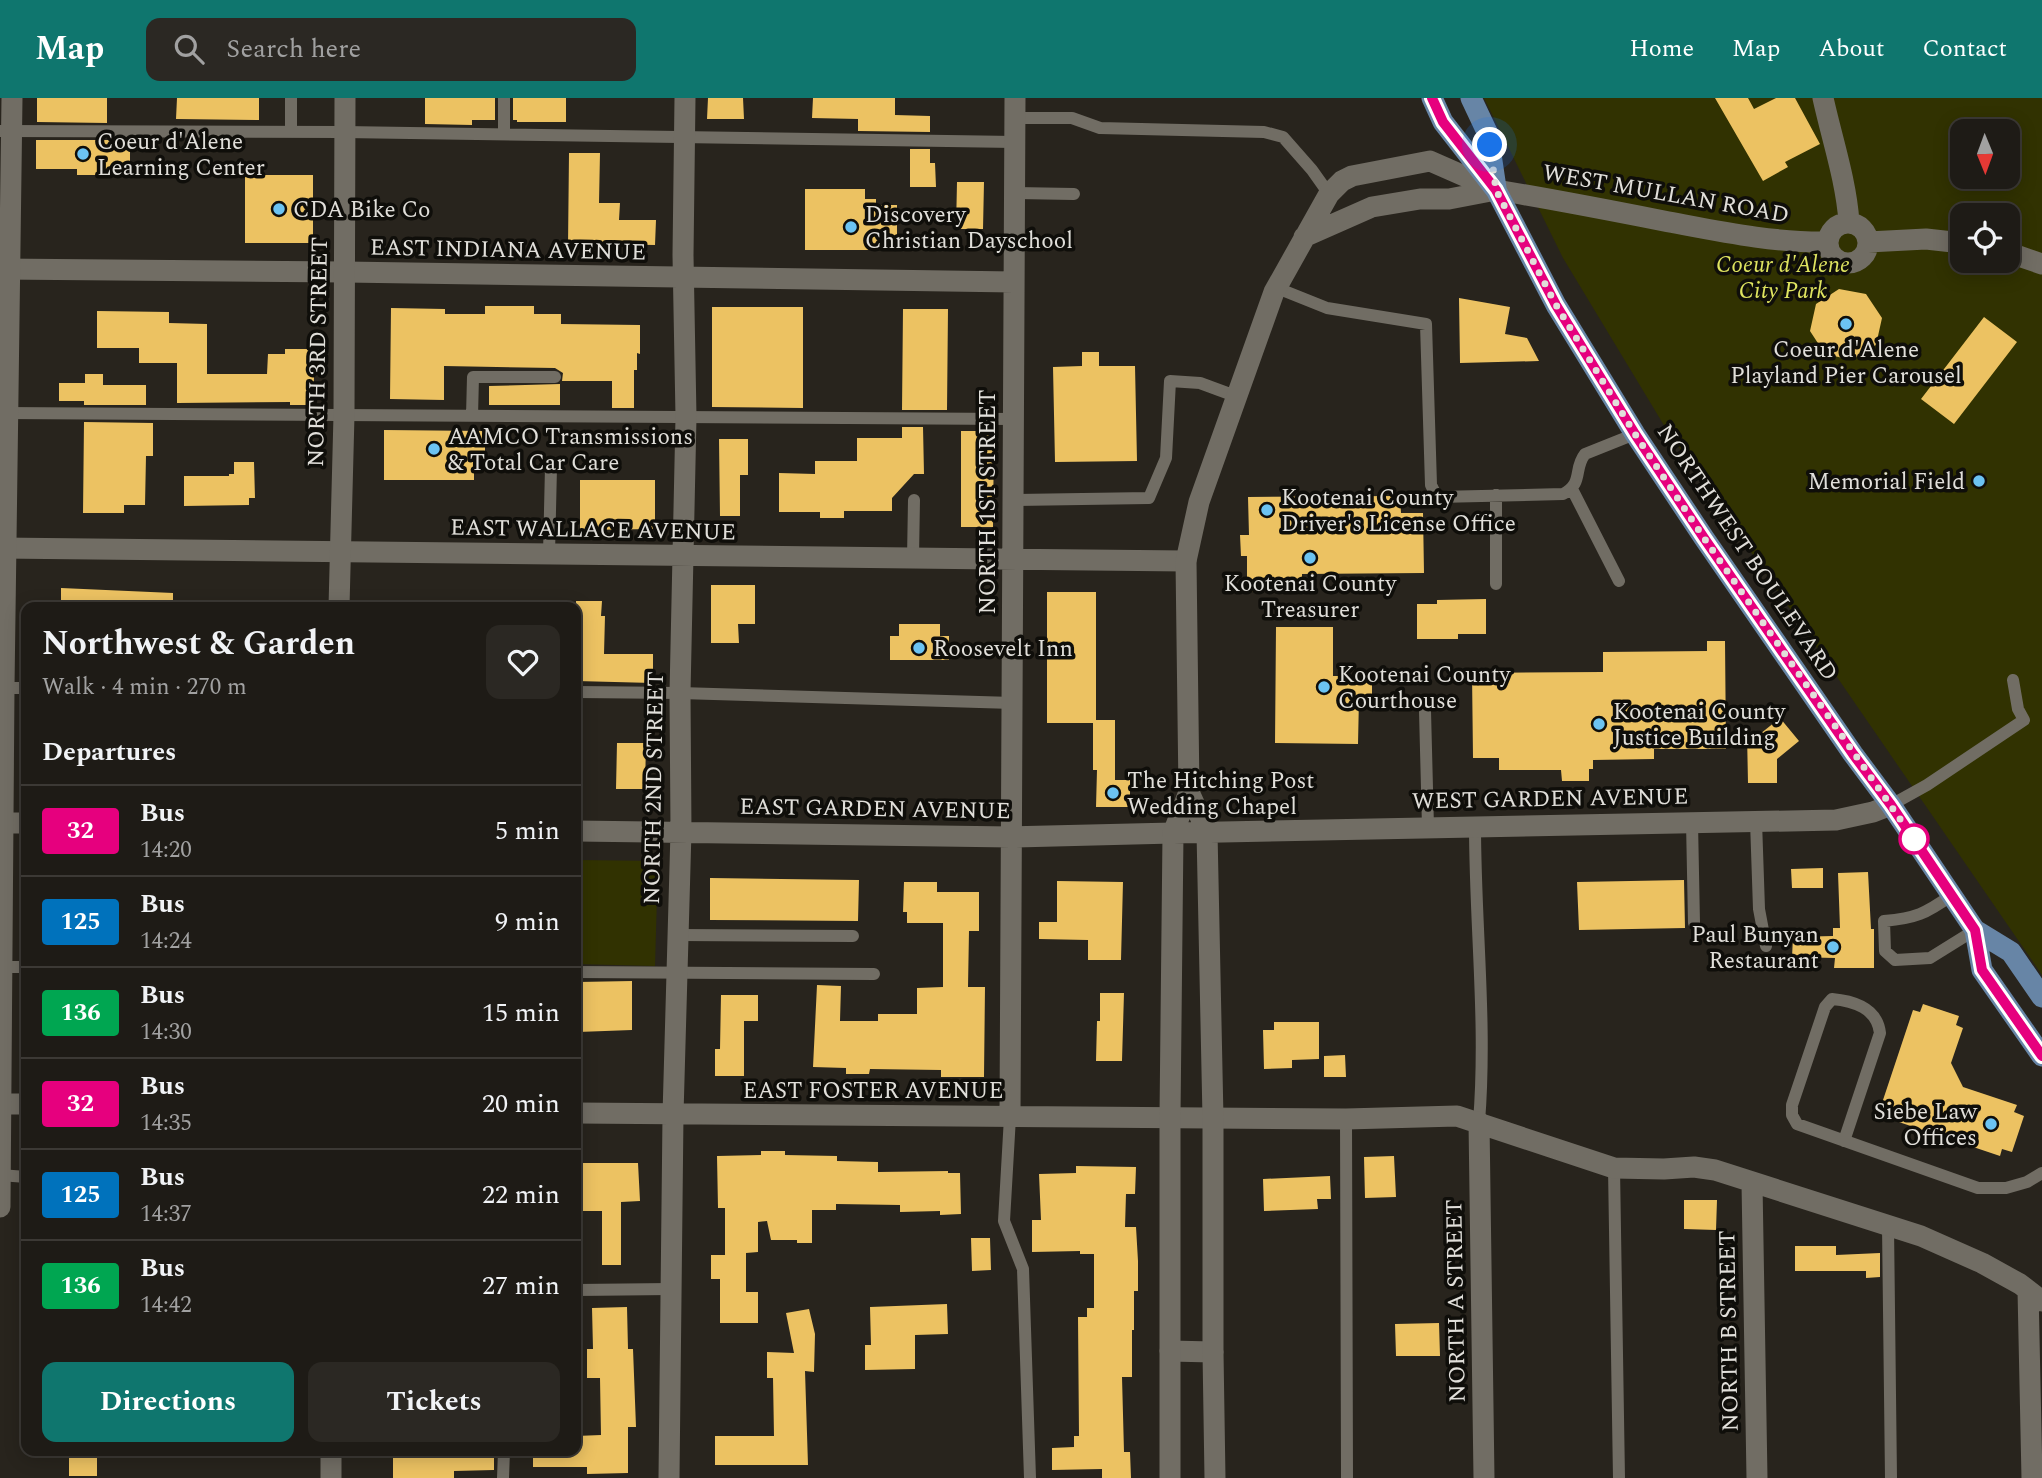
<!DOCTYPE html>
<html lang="en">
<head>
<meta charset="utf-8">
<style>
	body { margin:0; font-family:Spectral,serif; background:#2b2823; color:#f1f3f6; height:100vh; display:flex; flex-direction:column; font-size:26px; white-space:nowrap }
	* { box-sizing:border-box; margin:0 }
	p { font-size:23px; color:#a1a1a1 }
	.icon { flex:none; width:38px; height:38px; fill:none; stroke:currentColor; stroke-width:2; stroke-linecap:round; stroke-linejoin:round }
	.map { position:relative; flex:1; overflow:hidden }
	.details { position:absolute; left:21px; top:504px; width:560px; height:854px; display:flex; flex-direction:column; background:#1e1b16; border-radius:14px; box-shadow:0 4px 18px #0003,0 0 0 2px #3c3935 }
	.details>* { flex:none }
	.badge { padding:0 14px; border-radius:5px; font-size:24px; line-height:46px }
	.needle { width:46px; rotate:179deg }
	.buttons { position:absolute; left:1950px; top:21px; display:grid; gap:14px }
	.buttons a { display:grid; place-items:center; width:70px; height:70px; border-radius:14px; background:#1e1b16; box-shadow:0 4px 18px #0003,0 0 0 2px #3c3935; font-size:35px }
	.you { position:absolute; width:35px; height:35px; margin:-18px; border:5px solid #fff; border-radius:50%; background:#1a73e8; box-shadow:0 0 0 10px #1a73e833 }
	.map>.badge { position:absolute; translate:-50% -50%; box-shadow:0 0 0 4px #fff }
	h2 { padding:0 21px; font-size:26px; line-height:63px }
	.round { display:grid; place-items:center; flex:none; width:74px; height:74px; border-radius:14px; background:#2b2823 }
	.head { display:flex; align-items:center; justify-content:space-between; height:119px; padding:0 21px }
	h1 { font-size:33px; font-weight:700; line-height:52px }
	.primary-button { display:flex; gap:14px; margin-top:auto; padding:14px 21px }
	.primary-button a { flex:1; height:80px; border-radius:14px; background:#0f766e; color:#fff; font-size:28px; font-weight:700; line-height:80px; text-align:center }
	.primary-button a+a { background:#2b2823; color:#f1f3f6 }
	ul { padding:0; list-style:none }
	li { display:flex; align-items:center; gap:21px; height:91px; padding:0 21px; border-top:2px solid #3c3935 }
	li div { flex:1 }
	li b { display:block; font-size:26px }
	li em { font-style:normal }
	li .badge { min-width:77px; font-weight:700; text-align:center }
	header { display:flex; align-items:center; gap:42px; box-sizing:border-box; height:98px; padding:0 35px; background:#0f766e; color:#fff }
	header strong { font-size:33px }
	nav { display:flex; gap:38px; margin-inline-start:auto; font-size:24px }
	.search { width:490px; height:63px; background:#2b2823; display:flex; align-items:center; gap:18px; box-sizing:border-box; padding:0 24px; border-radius:14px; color:#a1a1a1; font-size:26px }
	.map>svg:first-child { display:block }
	.green { fill:#313201; fill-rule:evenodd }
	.building { fill:#ecc262 }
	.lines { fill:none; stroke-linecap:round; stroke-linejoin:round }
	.lane { stroke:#716d64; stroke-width:12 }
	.street { stroke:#716d64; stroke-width:21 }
	.secondary { stroke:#716d64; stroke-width:21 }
	.primary { stroke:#6785a6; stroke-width:21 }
	.line-casing { stroke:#fff; stroke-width:16 }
	.line { stroke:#e6007e; stroke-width:10 }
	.walk { stroke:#e1dfda; stroke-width:7; stroke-dasharray:0 12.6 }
	.poi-dot { fill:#6cc3f2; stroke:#0f0e0a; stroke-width:2.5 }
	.stop-dot { fill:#fff; stroke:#e6007e; stroke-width:3.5 }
	.labels { text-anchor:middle; stroke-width:7; stroke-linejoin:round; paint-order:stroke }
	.poi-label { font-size:23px; fill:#e1dfda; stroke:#0f0e0a; text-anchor:start }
	.street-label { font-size:23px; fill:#e1dfda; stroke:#0f0e0a }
	.park-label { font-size:23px; font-style:italic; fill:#dfe460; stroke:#0f0e0a }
</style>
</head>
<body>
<header>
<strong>Map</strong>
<div class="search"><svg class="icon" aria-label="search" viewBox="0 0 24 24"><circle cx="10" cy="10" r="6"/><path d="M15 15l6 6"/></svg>Search here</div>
<nav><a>Home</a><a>Map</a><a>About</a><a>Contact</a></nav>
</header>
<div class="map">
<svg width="2042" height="1380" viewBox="0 0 2042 1380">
	<rect width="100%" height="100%" fill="#28241d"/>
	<path class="green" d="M 1484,0 L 2042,0 L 2042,877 L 1665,329 L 1563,160 ZM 1962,33 L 2007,33 L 2007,79 L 1962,79 ZM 1962,117 L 2007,117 L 2007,163 L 1962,163 Z
		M 576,762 L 658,763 L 655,868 L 576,866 Z"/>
	<path class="building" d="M 37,0 L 107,0 L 107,25 L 37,24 Z
		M 177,0 L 259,0 L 259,22 L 176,21 Z
		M 425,0 L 495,0 L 495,22 L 472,22 L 472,27 L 425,26 Z
		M 513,0 L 566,0 L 566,24 L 517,24 L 517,22 L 513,22 Z
		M 708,0 L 743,0 L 744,21 L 707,21 Z
		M 813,0 L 895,0 L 895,17 L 930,18 L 930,34 L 858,33 L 858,21 L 812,20 Z
		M 1715,0 L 1748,0 L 1754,11 L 1776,0 L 1795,0 L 1820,46 L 1785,64 L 1788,69 L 1763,83 Z
		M 36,42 L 130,42 L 130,77 L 77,77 L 77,71 L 36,71 Z
		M 910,51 L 930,51 L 930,65 L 935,65 L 936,89 L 910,89 Z
		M 569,55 L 600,55 L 599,105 L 620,105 L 619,122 L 656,122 L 655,147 L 597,146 L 597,149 L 568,148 Z
		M 245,77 L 313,77 L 313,145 L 245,145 Z
		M 957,84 L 984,84 L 983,131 L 956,131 Z
		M 805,91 L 865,91 L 865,101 L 876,101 L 876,107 L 897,107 L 897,152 L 805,152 Z
		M 1839,191 L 1866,196 L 1882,220 L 1876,247 L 1852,262 L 1825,256 L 1810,233 L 1816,206 Z
		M 1459,200 L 1510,209 L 1505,236 L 1527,240 L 1539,263 L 1460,265 Z
		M 485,208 L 534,208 L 534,216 L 561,216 L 561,226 L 640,227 L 640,256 L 637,255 L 637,272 L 634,272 L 634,310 L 612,310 L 612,283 L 562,283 L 563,275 L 555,270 L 444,268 L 444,302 L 390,301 L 391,210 L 445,211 L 445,216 L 485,216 Z
		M 712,209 L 803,209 L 803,310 L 712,309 Z
		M 903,211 L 948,211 L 947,312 L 902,312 Z
		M 97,213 L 169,214 L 169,225 L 207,226 L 207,276 L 267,276 L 268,256 L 285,256 L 285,251 L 315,251 L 313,307 L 290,307 L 290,304 L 177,305 L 177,265 L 139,265 L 139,250 L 97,250 Z
		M 1984,219 L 2017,244 L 1954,326 L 1921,301 Z
		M 1082,254 L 1099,254 L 1099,268 L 1135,268 L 1137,363 L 1055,364 L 1053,269 L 1082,268 Z
		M 85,276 L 103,276 L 103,287 L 146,287 L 146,307 L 84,307 L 84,303 L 59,303 L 59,285 L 85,285 Z
		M 560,286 L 560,307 L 489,307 L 489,288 Z
		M 84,324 L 153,325 L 153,358 L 146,358 L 145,407 L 124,407 L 124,415 L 83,415 Z
		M 902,329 L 923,329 L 924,376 L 914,376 L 892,400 L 892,413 L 844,413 L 844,420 L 820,420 L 820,414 L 779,414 L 779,375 L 815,376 L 815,363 L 857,363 L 857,340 L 902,340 Z
		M 384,332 L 485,333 L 485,369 L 474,369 L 474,382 L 384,382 Z
		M 961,333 L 994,333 L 993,429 L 961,429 Z
		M 719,341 L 748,341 L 748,377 L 740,377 L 740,418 L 720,418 Z
		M 234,364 L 254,364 L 255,400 L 249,400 L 249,407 L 184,408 L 184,378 L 229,378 L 229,376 L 234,376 Z
		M 580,382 L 655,382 L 655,431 L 580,432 Z
		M 1400,398 L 1401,415 L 1423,415 L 1424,475 L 1302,476 L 1302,494 L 1247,494 L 1247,458 L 1241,458 L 1240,437 L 1249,437 L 1248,399 Z
		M 711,487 L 755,487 L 755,526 L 738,526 L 739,545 L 711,545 Z
		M 61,490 L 173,495 L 173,509 L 61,509 Z
		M 1047,494 L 1096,494 L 1096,622 L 1115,622 L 1115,682 L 1130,682 L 1130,709 L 1096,709 L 1097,672 L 1093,672 L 1093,625 L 1047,625 Z
		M 1486,501 L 1486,536 L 1458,536 L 1458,541 L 1417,541 L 1417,506 L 1437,506 L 1437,502 Z
		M 576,503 L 602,503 L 601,518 L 605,518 L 604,556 L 653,556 L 653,585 L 576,583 Z
		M 899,526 L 940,526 L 940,538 L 949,538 L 949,562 L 890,562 L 890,538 L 899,538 Z
		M 1276,529 L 1333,529 L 1333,578 L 1372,578 L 1372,600 L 1359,600 L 1358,646 L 1275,645 Z
		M 1707,543 L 1725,543 L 1726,651 L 1654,651 L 1654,661 L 1593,662 L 1593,671 L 1589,671 L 1589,683 L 1562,683 L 1561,672 L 1499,672 L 1499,660 L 1473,660 L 1472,575 L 1603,574 L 1603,554 L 1707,553 Z
		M 1780,620 L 1799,643 L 1777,661 L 1777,685 L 1748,685 L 1747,636 L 1760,636 Z
		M 617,645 L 646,645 L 645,691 L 616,691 Z
		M 1823,770 L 1823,790 L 1792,790 L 1791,771 Z
		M 1868,774 L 1871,831 L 1874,831 L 1874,870 L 1834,870 L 1835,860 L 1792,859 L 1793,839 L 1833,838 L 1833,830 L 1840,830 L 1838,775 Z
		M 710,780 L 859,782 L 858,823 L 710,822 Z
		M 1684,782 L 1685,830 L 1579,832 L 1577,784 Z
		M 1057,783 L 1123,784 L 1121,862 L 1088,862 L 1088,842 L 1039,841 L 1039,824 L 1057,824 Z
		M 904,784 L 937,784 L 937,794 L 979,794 L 979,833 L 969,833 L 968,889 L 985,889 L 984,979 L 941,979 L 941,972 L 870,971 L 869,976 L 846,976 L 846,970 L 813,969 L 817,887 L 841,888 L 840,923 L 878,923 L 878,916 L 917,916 L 917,890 L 943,889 L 943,825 L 907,825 L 907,814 L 903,814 Z
		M 632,883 L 632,932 L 578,934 L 578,884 Z
		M 1100,895 L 1124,895 L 1122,963 L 1096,963 L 1097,923 L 1100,923 Z
		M 721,897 L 758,897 L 758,923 L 744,923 L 744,978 L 715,978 L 715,951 L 720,951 Z
		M 1923,906 L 1959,918 L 1956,927 L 1963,930 L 1951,965 L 1963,989 L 2017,1007 L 2014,1014 L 2024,1018 L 2012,1054 L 2002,1051 L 2000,1058 L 1878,1017 L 1913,912 L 1920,914 Z
		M 1274,924 L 1319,924 L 1319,961 L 1292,962 L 1292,970 L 1264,971 L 1263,932 L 1274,932 Z
		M 1345,957 L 1346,979 L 1324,979 L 1324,958 Z
		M 761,1053 L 785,1053 L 785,1057 L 837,1058 L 837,1063 L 878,1064 L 878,1074 L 948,1073 L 948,1075 L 960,1075 L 961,1116 L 940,1117 L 940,1113 L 900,1114 L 900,1107 L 836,1106 L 836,1112 L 812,1112 L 812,1145 L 797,1145 L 797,1142 L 771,1142 L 767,1123 L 758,1124 L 758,1154 L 746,1155 L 746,1194 L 758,1194 L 758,1225 L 720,1225 L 720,1181 L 711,1181 L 711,1157 L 725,1157 L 725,1110 L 718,1110 L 717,1058 L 761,1057 Z
		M 1394,1058 L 1396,1099 L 1365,1100 L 1364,1059 Z
		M 576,1065 L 638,1065 L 640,1103 L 621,1104 L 621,1167 L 602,1167 L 602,1113 L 576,1113 Z
		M 1076,1068 L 1136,1069 L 1135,1096 L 1126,1096 L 1125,1129 L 1136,1129 L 1138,1163 L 1138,1193 L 1134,1193 L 1134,1232 L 1132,1232 L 1132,1279 L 1122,1279 L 1124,1354 L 1130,1354 L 1131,1380 L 1102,1380 L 1102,1371 L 1052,1372 L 1052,1350 L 1074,1349 L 1074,1338 L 1079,1338 L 1078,1219 L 1087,1219 L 1087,1210 L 1094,1210 L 1094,1156 L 1080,1156 L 1080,1153 L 1032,1154 L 1032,1122 L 1041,1122 L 1039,1076 L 1076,1075 Z
		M 1330,1078 L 1331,1101 L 1317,1101 L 1318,1111 L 1264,1113 L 1263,1081 Z
		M 1684,1102 L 1717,1102 L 1716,1132 L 1684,1131 Z
		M 971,1140 L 990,1140 L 991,1172 L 972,1173 Z
		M 1795,1148 L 1836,1148 L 1836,1157 L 1880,1155 L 1880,1179 L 1866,1180 L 1866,1173 L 1795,1173 Z
		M 947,1206 L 948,1236 L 915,1237 L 915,1271 L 865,1272 L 865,1247 L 871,1247 L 870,1209 Z
		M 627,1209 L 628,1251 L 633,1251 L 636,1329 L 628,1329 L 628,1375 L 587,1376 L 587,1369 L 533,1369 L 533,1353 L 576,1353 L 576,1338 L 601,1337 L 600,1280 L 587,1280 L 587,1251 L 593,1251 L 592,1210 Z
		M 809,1211 L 815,1236 L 814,1274 L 805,1273 L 808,1367 L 715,1367 L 715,1338 L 774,1338 L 773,1280 L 767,1280 L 767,1254 L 794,1255 L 786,1215 Z
		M 1439,1225 L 1440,1258 L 1396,1258 L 1395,1226 Z
		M 69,1353 L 97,1353 L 97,1378 L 69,1378 Z
		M 494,1353 L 494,1372 L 454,1373 L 454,1380 L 393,1380 L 393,1354 Z"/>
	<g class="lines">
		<path class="lane" d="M 1015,20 L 1072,20 L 1100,30 L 1264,34 L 1283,39 L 1312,72 L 1329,96
			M 0,33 L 344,34 L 1015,44
			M 291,34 L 291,0
			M 504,36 L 504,0
			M 1015,95 L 1074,96
			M 1277,190 L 1327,210 L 1426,226 L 1431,387 L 1437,399 L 1563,396 C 1584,385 1573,371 1585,356 L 1635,336
			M 2,315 L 1013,321
			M 472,318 L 473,279 L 555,279
			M 1572,391 L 1619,483
			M 1014,402 L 1149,400 L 1166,360 L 1170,283 L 1200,285 L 1238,299
			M 549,456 L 551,369
			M 913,460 L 914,402
			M 1496,486 L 1496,397
			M 0,590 L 26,590
			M 576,594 L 680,595 L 1013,605
			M 1425,613 L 1428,729
			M 1891,707 L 1927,687 L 2024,622 L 2018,611 L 2013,582
			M 1756,723 L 1759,811 L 1766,848
			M 1692,724 L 1694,825
			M 1475,728 C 1475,827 1487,925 1479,1024
			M 1952,797 C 1925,816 1916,820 1884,823 L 1885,853 L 1895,862 L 1930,860 L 1975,832
			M 678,837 L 853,838
			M 0,869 L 26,869
			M 576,874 L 874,876
			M 1010,1019 L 1004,1123 L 1023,1171 L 1030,1380
			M 1346,1021 L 1347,1380
			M 1844,1043 L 1880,935 C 1877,910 1854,903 1832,901 L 1825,909 L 1792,1007 L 1792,1017 L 1797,1026 L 1978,1090 L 2006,1090 L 2027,1084 L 2042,1075
			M 1614,1070 L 1619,1380
			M 0,1077 L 26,1079
			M 1888,1128 L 1891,1380
			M 576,1192 L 671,1191
			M 503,1380 L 504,1353"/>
		<path class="street" d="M 1823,0 C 1832,41 1846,82 1849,124
			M 1496,92 C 1552,101 1608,112 1664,123 C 1718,133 1773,145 1828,144
			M1828 145a20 20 0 1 1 40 0a20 20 0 1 1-40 0Z
			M 1868,144 L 1926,141 L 1962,145
			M 2007,154 L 2042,166
			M 0,171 L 345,174 L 1014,184
			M 0,450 L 1186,463
			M 0,725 L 26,725
			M 576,733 L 1011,739 L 1173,735
			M 0,1006 L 26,1006
			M 576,1015 L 1346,1021 L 1457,1018 L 1614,1070 L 1664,1071 L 1694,1069 L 1715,1072 L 1921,1138 L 1982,1165 L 2020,1186 L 2042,1203
			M 1010,1019 L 1015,0
			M 1479,1024 L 1484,1380
			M 1752,1085 L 1757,1380
			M 2028,1192 L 2032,1380
			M 1170,1253 L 1213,1254
			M 669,1380 L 673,1017 L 681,733 L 680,595 L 686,319 L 683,157 L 685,0"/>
		<path class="secondary" d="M 1304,139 L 1372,109 L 1420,101 L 1449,101 L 1496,92
			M 339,509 L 344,317 L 345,0
			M 1189,694 L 1207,734 L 1213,1020 L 1213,1254 L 1215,1380
			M 1173,735 L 1836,722 L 1873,714 L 1891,707
			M 0,1109 L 4,590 L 12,0
			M 331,1380 L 331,1353
			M 1170,1380 L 1170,1019 L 1173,735 L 1189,694 L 1186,463 L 1199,404 L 1274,194 L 1329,96 L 1342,83 L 1352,78 L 1430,63 L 1496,92"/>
		<path class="primary" d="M 1432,0 L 1443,24 L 1496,92 L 1556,207 L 1635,336 L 1704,440 L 1853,656 L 1891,707 L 1975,832 L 1982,872 L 2042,958
			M 1471,0 L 1488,36 L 1496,90
			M 1975,832 L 2011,854 L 2042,899"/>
	</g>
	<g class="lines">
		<g class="line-casing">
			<path id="line" d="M 1432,0 L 1443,24 L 1496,92 L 1556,207 L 1635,336 L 1704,440 L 1853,656 L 1891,707 L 1975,832 L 1982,872 L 2042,958"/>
		</g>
		<use href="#line" class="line"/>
		<path class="walk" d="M 1490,47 L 1496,92 L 1556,207 L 1635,336 L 1704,440 L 1914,741"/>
	</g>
	<g class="poi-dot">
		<circle cx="83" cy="56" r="7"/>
		<circle cx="279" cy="111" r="7"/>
		<circle cx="851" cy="129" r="7"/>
		<circle cx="1846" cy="226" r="7"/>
		<circle cx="434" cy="351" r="7"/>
		<circle cx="1979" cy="383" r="7"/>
		<circle cx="1267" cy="412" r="7"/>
		<circle cx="1310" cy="460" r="7"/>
		<circle cx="919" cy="550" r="7"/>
		<circle cx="1324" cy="589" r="7"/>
		<circle cx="1599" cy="626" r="7"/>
		<circle cx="1113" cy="695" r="7"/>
		<circle cx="1833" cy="849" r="7"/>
		<circle cx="1991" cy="1026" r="7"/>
	</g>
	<circle class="stop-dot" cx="1914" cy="741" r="14"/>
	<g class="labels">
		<g class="poi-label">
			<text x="97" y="51">Coeur d'Alene<tspan x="97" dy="26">Learning Center</tspan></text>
			<text x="293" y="119">CDA Bike Co</text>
			<text x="865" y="124">Discovery<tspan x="865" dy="26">Christian Dayschool</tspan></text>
			<text x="1846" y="259" text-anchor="middle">Coeur d'Alene<tspan x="1846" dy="26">Playland Pier Carousel</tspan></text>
			<text x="448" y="346">AAMCO Transmissions<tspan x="448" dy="26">&amp; Total Car Care</tspan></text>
			<text x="1965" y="391" text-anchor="end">Memorial Field</text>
			<text x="1281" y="407">Kootenai County<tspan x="1281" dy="26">Driver's License Office</tspan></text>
			<text x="1310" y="493" text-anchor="middle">Kootenai County<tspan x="1310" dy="26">Treasurer</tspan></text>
			<text x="933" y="558">Roosevelt Inn</text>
			<text x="1338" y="584">Kootenai County<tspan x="1338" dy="26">Courthouse</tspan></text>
			<text x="1613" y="621">Kootenai County<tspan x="1613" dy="26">Justice Building</tspan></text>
			<text x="1127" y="690">The Hitching Post<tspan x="1127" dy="26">Wedding Chapel</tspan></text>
			<text x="1819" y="844" text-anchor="end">Paul Bunyan<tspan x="1819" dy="26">Restaurant</tspan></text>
			<text x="1977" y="1021" text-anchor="end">Siebe Law<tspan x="1977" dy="26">Offices</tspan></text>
		</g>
		<g class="street-label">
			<text transform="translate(1666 95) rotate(10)" y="8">WEST MULLAN ROAD</text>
			<text transform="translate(508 151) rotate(1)" y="8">EAST INDIANA AVENUE</text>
			<text transform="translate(317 254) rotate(-89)" y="8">NORTH 3RD STREET</text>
			<text transform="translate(987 404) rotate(-90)" y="8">NORTH 1ST STREET</text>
			<text transform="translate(593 431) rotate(1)" y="8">EAST WALLACE AVENUE</text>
			<text transform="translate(1748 454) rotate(56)" y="8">NORTHWEST BOULEVARD</text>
			<text transform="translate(653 690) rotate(-89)" y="8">NORTH 2ND STREET</text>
			<text transform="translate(1550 700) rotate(-1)" y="8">WEST GARDEN AVENUE</text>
			<text transform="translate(875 710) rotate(1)" y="8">EAST GARDEN AVENUE</text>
			<text x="873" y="1000">EAST FOSTER AVENUE</text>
			<text transform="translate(1455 1203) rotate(-91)" y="8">NORTH A STREET</text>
			<text transform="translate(1728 1233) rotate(-91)" y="8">NORTH B STREET</text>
		</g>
		<g class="park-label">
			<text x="1783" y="174">Coeur d'Alene<tspan x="1783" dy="26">City Park</tspan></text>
		</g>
	</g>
</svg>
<div class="buttons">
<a><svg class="needle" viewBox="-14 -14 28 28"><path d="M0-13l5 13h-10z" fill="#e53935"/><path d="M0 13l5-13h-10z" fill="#a1a1a1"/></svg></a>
<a><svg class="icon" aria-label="locate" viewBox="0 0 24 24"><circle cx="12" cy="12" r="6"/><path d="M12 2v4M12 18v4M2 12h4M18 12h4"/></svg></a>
</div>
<div class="you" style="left:1490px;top:47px"></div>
<section class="details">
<div class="head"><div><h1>Northwest &amp; Garden</h1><p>Walk · 4 min · 270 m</p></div><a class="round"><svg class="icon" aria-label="heart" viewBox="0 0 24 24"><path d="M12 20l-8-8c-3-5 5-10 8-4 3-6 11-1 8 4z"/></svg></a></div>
<h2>Departures</h2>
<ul>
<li><span class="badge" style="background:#e6007e;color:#fff">32</span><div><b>Bus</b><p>14:20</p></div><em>5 min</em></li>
<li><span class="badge" style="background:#0072bc;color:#fff">125</span><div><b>Bus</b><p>14:24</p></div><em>9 min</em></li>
<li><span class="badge" style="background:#00a651;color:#fff">136</span><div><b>Bus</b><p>14:30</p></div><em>15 min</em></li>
<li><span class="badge" style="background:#e6007e;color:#fff">32</span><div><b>Bus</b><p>14:35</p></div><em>20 min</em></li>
<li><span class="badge" style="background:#0072bc;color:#fff">125</span><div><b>Bus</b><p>14:37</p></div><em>22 min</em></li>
<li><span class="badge" style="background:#00a651;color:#fff">136</span><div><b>Bus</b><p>14:42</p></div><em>27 min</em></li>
</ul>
<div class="primary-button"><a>Directions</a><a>Tickets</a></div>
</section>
</div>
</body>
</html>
